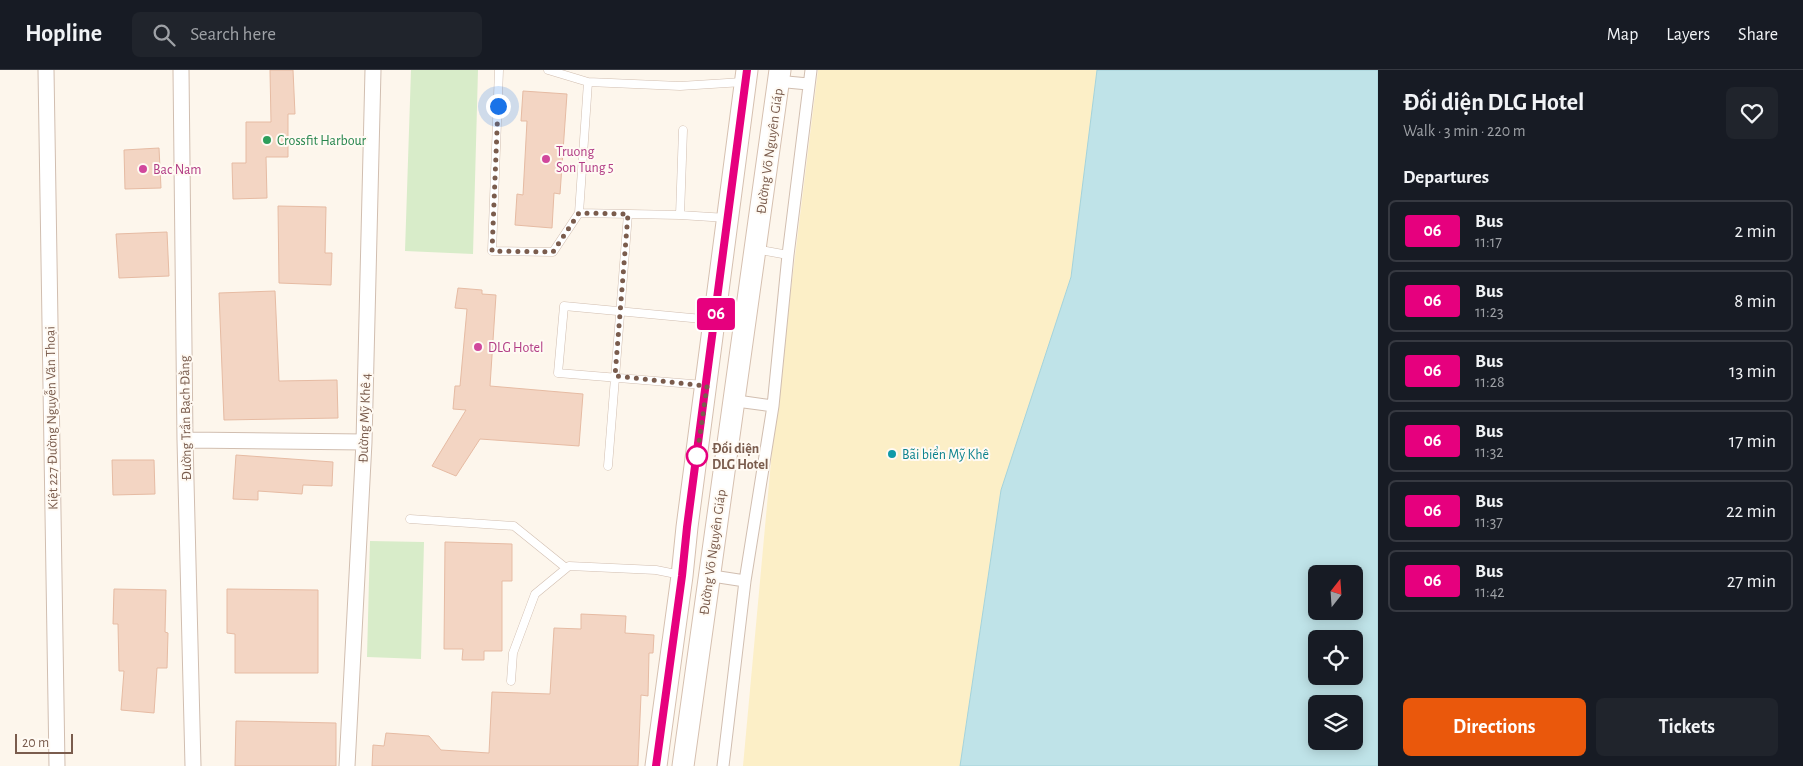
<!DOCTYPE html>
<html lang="en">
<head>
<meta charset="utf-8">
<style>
	body { margin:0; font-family:"Alegreya Sans",sans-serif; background:#20242c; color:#f1f3f6; height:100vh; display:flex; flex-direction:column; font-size:19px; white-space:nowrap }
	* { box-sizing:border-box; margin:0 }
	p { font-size:16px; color:#9ea1a6 }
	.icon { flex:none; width:28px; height:28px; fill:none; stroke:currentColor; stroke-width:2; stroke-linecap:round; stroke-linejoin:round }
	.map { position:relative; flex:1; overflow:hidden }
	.details { display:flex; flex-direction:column; background:#171b24; width:425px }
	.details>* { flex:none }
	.badge { padding:0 10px; border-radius:4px; font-size:18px; line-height:32px }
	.needle { width:32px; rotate:17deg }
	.tools { position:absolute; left:1308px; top:495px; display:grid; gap:10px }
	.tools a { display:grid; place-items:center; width:55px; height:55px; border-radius:8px; background:#171b24; box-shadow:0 2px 12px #0003; font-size:25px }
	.scale { position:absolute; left:15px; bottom:12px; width:58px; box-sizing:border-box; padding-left:5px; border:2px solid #7a5c4d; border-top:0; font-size:14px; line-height:18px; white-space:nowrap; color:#7a5c4d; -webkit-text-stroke:4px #fffaf3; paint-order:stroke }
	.you { position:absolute; width:25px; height:25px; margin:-12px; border:4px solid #fff; border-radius:50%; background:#1a73e8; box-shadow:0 0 0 8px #1a73e833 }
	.map>.badge { position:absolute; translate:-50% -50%; box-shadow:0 0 0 2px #fff }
	h2 { padding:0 25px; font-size:19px; line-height:45px }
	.round { display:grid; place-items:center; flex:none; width:52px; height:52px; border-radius:8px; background:#20242c }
	.headline { display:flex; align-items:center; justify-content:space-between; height:85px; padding:0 25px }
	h1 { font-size:24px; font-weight:700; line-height:38px }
	.action { display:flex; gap:10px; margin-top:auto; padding:10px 25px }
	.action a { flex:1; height:58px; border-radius:8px; background:#ea580c; color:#fff; font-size:20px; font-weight:700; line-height:58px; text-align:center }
	.action a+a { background:#20242c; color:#f1f3f6 }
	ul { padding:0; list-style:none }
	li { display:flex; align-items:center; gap:15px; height:62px; margin:0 10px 8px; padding:0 15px; border:2px solid #363941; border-radius:8px }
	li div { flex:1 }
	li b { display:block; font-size:19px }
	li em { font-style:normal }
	li .badge { min-width:55px; font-weight:700; text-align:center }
	header { display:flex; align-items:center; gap:30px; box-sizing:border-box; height:70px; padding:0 25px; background:#171b24; border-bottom:1px solid #363941 }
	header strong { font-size:24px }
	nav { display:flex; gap:28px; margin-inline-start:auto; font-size:18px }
	.search { width:350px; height:45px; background:#20242c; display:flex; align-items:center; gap:12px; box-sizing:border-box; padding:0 18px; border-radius:8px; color:#9ea1a6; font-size:19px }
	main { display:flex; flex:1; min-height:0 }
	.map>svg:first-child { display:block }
	.green { fill:#d8ecc9 }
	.sand { fill:#fcefc7 }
	.water { fill:#bfe3e8; stroke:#a5d3da; fill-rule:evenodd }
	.building { fill:#f3d5c3; stroke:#e6bba3 }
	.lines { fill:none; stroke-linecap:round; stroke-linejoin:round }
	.service-casing { stroke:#d1beb0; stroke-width:9 }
	.pedestrian-casing { stroke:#d1beb0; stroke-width:13 }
	.minor-casing { stroke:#d1beb0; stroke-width:17 }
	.secondary-casing { stroke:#d6c0b0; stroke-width:23 }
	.service { stroke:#fff; stroke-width:8 }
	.pedestrian { stroke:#fff; stroke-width:11 }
	.minor { stroke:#fff; stroke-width:15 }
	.secondary { stroke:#fff; stroke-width:21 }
	.line-casing { stroke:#fff; stroke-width:11 }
	.line { stroke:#e6007e; stroke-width:8 }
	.walk { stroke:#7a5c4d; stroke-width:5; stroke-dasharray:0 9 }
	.leisure-dot { fill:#2e9e5b; stroke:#fffaf3; stroke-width:2 }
	.hotel-dot { fill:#d1479c; stroke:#fffaf3; stroke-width:2 }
	.culture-dot { fill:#0f9aa8; stroke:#fffaf3; stroke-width:2 }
	.stop-dot { fill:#fff; stroke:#e6007e; stroke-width:2.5 }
	.labels { text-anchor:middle; stroke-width:4; stroke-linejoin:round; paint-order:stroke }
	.leisure-label { font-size:14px; fill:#27864d; stroke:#fffaf3; text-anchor:start }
	.hotel-label { font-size:14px; fill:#b23c85; stroke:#fffaf3; text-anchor:start }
	.street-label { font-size:14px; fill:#7a5c4d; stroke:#fffaf3 }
	.stop-label { font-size:14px; font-weight:bold; fill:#7a5c4d; stroke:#fffaf3; text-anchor:start }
	.culture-label { font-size:14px; fill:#0d838f; stroke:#fffaf3; text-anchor:start }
</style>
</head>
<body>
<header>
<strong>Hopline</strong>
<div class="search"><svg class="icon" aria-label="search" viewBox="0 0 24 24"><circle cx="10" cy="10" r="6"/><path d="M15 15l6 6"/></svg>Search here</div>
<nav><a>Map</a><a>Layers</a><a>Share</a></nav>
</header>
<main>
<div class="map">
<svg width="1378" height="696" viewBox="0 0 1378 696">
	<rect width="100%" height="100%" fill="#fdf6ec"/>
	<path class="green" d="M 411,0 L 478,0 L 473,184 L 405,181 Z
		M 370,471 L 424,472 L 421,589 L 367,587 Z"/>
	<path class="sand" d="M 818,0 L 1097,0 L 1071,207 L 1001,420 L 960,696 L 743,696 L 775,348 Z"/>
	<path class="water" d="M 1097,0 L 1378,0 L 1378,696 L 960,696 L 1001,420 L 1071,207 ZM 1316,504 L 1354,504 L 1354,541 L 1316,541 ZM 1316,569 L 1354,569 L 1354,606 L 1316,606 ZM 1316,634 L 1354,634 L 1354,671 L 1316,671 Z"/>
	<path class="building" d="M 270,0 L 293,0 L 295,44 L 288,44 L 288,87 L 266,87 L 267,128 L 233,129 L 232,93 L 246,93 L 246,52 L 271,52 Z
		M 523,21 L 567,24 L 560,124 L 554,123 L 552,158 L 515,155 L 517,124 L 523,125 L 527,51 L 521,51 Z
		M 159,78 L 161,118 L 125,119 L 124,80 Z
		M 278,136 L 326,137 L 325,183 L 332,183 L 331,215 L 279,213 Z
		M 167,162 L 169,206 L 119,208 L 116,164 Z
		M 458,218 L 482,220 L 482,224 L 496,225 L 490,316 L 583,324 L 579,376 L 480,369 L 456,406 L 432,396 L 466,340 L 453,339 L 455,316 L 460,316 L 467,239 L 455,238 Z
		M 275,221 L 279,311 L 337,310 L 338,348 L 224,350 L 219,223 Z
		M 236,385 L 333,392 L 332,416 L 303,415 L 302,424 L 258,421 L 258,430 L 233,429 Z
		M 112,390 L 154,390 L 155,424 L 113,425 Z
		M 445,472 L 512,474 L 512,511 L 502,511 L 502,581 L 484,581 L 484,590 L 462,590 L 463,579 L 444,579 Z
		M 114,519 L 166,520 L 165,562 L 168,563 L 167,598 L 157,598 L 154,643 L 121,640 L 124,601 L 119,601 L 118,554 L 113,554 Z
		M 227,519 L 318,520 L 318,603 L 235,603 L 235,564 L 227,563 Z
		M 581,544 L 626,546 L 625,563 L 654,565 L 653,583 L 649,583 L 648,626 L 641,625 L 638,696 L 372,696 L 373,675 L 384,676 L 386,663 L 429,666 L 441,680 L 489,683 L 492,622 L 550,624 L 554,558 L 581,559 Z
		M 236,651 L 336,653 L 336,696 L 235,696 Z"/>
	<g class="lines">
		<g class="service-casing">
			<path id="service" d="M 499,0 L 492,181 L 553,182 L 579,143 L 588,12
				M 548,0 L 588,12 L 680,16 L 743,12
				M 579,143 L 680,145 L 727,148
				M 680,145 L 683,60
				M 766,181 L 788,185
				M 704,315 L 558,303 L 564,236 L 713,250
				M 608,396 L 628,144
				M 410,449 L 514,456 L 566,498
				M 511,611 L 513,583 L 535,524 L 569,496 L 656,500 L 681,505"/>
		</g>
		<g class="pedestrian-casing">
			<path id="pedestrian" d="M 787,12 L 808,14
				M 744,332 L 773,336
				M 719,507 L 745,511
				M 723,696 L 745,511 L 773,336 L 788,185 L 811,0"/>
		</g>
		<g class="minor-casing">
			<path id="minor" d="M 46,0 L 57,696
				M 181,0 L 185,370 L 193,696
				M 185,370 L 364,372
				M 347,696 L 364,372 L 373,0"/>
		</g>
		<g class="secondary-casing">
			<path id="secondary" d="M 656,696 L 682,506 L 687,457 L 747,0
				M 683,696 L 780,0"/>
		</g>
		<use href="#service" class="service"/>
		<use href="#pedestrian" class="pedestrian"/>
		<use href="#minor" class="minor"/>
		<use href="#secondary" class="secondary"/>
	</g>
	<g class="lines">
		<g class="line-casing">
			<path id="line" d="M 656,696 L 682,506 L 687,457 L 747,0"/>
		</g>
		<use href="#line" class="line"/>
		<path class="walk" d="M 498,36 L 492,181 L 553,182 L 579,143 L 628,144 L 615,306 L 707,316 L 697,386"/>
	</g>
	<circle class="leisure-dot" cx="267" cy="70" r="5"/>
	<g class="hotel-dot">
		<circle cx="546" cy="89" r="5"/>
		<circle cx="143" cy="99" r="5"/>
		<circle cx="478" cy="277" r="5"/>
	</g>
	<circle class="culture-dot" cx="892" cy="384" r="5"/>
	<circle class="stop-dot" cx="697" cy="386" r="10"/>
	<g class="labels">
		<g class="leisure-label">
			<text x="277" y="75">Crossfit Harbour</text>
		</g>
		<g class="hotel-label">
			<text x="556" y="86">Truong<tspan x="556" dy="16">Son Tung 5</tspan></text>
			<text x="153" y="104">Bac Nam</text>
			<text x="488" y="282">DLG Hotel</text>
		</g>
		<g class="street-label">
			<text transform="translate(769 81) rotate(-82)" y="5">Đường Võ Nguyên Giáp</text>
			<text transform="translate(51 348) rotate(-91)" y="5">Kiệt 227 Đường Nguyễn Văn Thoại</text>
			<text transform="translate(185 348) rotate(-91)" y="5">Đường Trần Bạch Đằng</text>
			<text transform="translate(364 348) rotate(-88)" y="5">Đường Mỹ Khê 4</text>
			<text transform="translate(712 482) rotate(-82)" y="5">Đường Võ Nguyên Giáp</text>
		</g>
		<g class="stop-label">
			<text x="712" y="383">Đối diện<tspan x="712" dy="16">DLG Hotel</tspan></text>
		</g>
		<g class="culture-label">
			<text x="902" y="389">Bãi biển Mỹ Khê</text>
		</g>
	</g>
</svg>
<div class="tools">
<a><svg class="needle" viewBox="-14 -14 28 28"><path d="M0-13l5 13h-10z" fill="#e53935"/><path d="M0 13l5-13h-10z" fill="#9ea1a6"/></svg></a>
<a><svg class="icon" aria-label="locate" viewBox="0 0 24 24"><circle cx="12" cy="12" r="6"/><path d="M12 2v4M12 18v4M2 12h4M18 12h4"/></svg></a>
<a><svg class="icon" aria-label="layers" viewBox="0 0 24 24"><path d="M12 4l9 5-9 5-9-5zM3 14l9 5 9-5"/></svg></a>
</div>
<div class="scale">20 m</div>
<div class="you" style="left:498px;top:36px"></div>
<b class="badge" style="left:716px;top:244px;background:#e6007e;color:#fff">06</b>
</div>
<section class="details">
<div class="headline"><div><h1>Đối diện DLG Hotel</h1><p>Walk · 3 min · 220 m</p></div><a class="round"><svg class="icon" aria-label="heart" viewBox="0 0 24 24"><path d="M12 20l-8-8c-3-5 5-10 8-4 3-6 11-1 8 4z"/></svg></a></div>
<h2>Departures</h2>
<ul>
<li><span class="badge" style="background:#e6007e;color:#fff">06</span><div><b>Bus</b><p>11:17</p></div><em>2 min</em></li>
<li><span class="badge" style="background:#e6007e;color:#fff">06</span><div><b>Bus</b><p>11:23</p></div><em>8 min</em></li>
<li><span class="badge" style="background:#e6007e;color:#fff">06</span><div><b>Bus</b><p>11:28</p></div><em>13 min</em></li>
<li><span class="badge" style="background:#e6007e;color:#fff">06</span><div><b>Bus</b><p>11:32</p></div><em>17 min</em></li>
<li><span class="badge" style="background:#e6007e;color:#fff">06</span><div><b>Bus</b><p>11:37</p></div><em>22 min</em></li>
<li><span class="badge" style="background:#e6007e;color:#fff">06</span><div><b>Bus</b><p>11:42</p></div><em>27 min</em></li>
</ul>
<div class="action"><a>Directions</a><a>Tickets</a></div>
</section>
</main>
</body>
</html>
